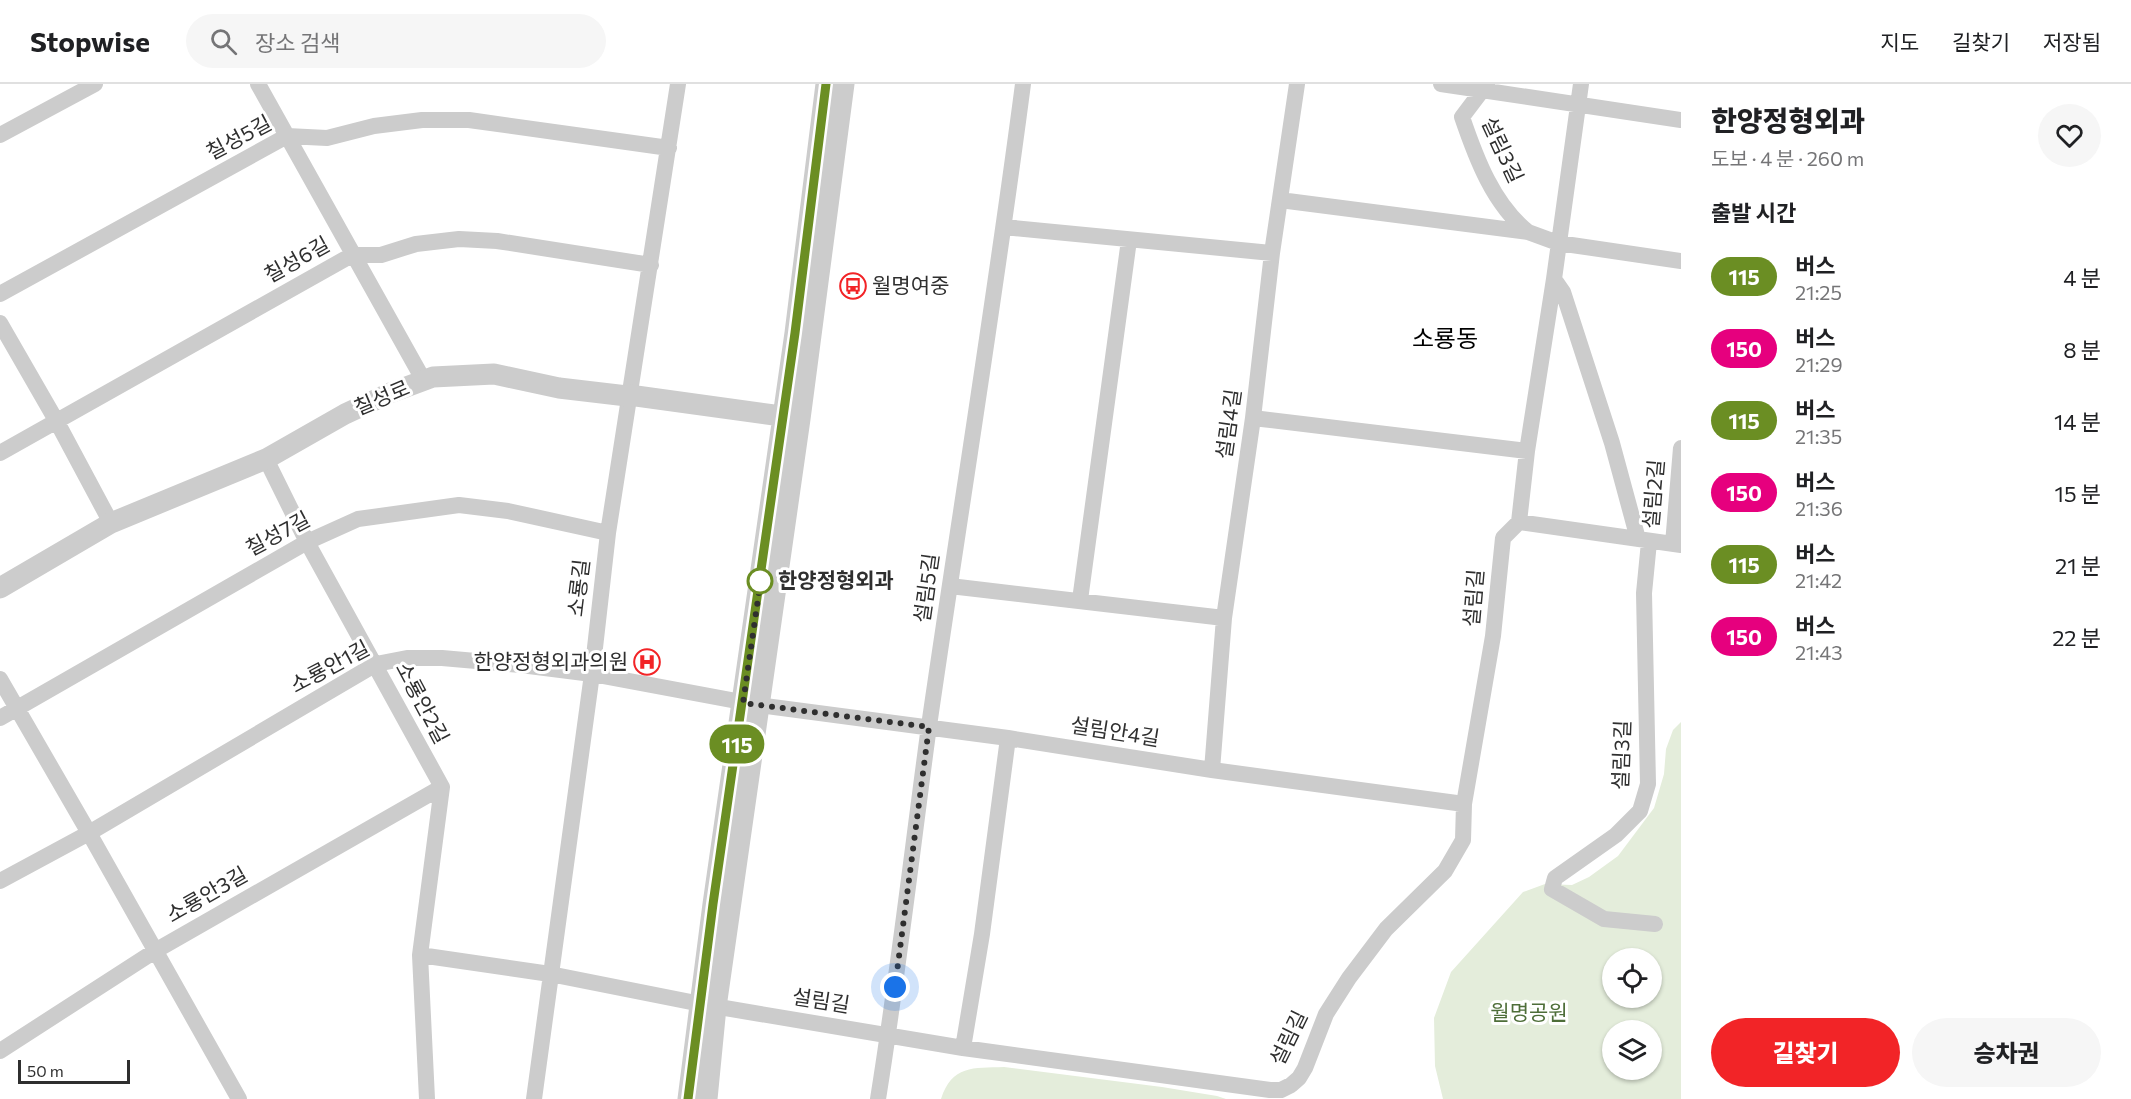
<!DOCTYPE html>
<html lang="ko">
<head>
<meta charset="utf-8">
<style>
	body { margin:0; font-family:Commissioner,"Noto Sans KR",sans-serif; background:#f6f6f6; color:#202124; height:100vh; display:flex; flex-direction:column; font-size:22px; white-space:nowrap }
	* { box-sizing:border-box; margin:0 }
	p { font-size:20px; color:#757577 }
	.icon { flex:none; width:33px; height:33px; fill:none; stroke:currentColor; stroke-width:2; stroke-linecap:round; stroke-linejoin:round }
	.map { position:relative; flex:1; overflow:hidden }
	.side { display:flex; flex-direction:column; background:#fff; width:450px }
	.side>* { flex:none }
	.badge { padding:0 12px; border-radius:20px; font-size:21px; line-height:39px }
	.buttons { position:absolute; left:1602px; top:864px; display:grid; gap:12px }
	.buttons a { display:grid; place-items:center; width:60px; height:60px; border-radius:50%; background:#fff; box-shadow:0 2px 4px #0004; font-size:30px }
	.scale { position:absolute; left:18px; bottom:15px; width:112px; box-sizing:border-box; padding-left:6px; border:3px solid #2f2f2f; border-top:0; font-size:16px; line-height:21px; white-space:nowrap; color:#2f2f2f; -webkit-text-stroke:4px #fff; paint-order:stroke }
	.you { position:absolute; width:30px; height:30px; margin:-15px; border:4px solid #fff; border-radius:50%; background:#1a73e8; box-shadow:0 0 0 9px #1a73e833 }
	.map>.badge { position:absolute; translate:-50% -50%; box-shadow:0 0 0 3px #fff }
	h2 { padding:0 30px; font-size:22px; line-height:54px }
	.round { display:grid; place-items:center; flex:none; width:63px; height:63px; border-radius:32px; background:#f6f6f6 }
	.overview { display:flex; align-items:center; justify-content:space-between; height:102px; padding:0 30px }
	h1 { font-size:28px; font-weight:800; line-height:45px }
	.button { display:flex; gap:12px; margin-top:auto; padding:12px 30px }
	.button a { flex:1; height:69px; border-radius:36px; background:#f22427; color:#fff; font-size:24px; font-weight:800; line-height:69px; text-align:center }
	.button a+a { background:#f6f6f6; color:#202124 }
	ul { padding:0; list-style:none }
	li { display:flex; align-items:center; gap:18px; height:72px; padding:0 30px }
	li div { flex:1 }
	li b { display:block; font-size:22px }
	li em { font-style:normal }
	li .badge { min-width:66px; font-weight:700; text-align:center }
	header { display:flex; align-items:center; gap:36px; box-sizing:border-box; height:84px; padding:0 30px; background:#fff; border-bottom:2px solid #e0e0e0 }
	header strong { font-size:28px }
	nav { display:flex; gap:33px; margin-inline-start:auto; font-size:21px }
	.search { width:420px; height:54px; background:#f6f6f6; display:flex; align-items:center; gap:15px; box-sizing:border-box; padding:0 21px; border-radius:33px; color:#757577; font-size:22px }
	main { display:flex; flex:1; min-height:0 }
	.map>svg:first-child { display:block }
	.green { fill:#e4eddb; fill-rule:evenodd }
	.lines { fill:none; stroke-linecap:round; stroke-linejoin:round }
	.minor { stroke:#ccc; stroke-width:16 }
	.tertiary { stroke:#ccc; stroke-width:21 }
	.line-casing { stroke:#fff; stroke-width:14 }
	.line { stroke:#6b8e23; stroke-width:9 }
	.walk { stroke:#2f2f2f; stroke-width:6; stroke-dasharray:0 10.8 }
	.stop-dot { fill:#fff; stroke:#6b8e23; stroke-width:3 }
	.labels { text-anchor:middle; stroke-width:6; stroke-linejoin:round; paint-order:stroke }
	.street-label { font-size:21px; fill:#2f2f2f; stroke:#fff }
	.poi-label { font-size:21px; fill:#2f2f2f; stroke:#fff; text-anchor:start }
	.stop-label { font-size:21px; font-weight:bold; fill:#2f2f2f; stroke:#fff; text-anchor:start }
	.park-label { font-size:21px; fill:#4e6e39; stroke:#fff }
	.quarter-label { font-size:24px; fill:#000; stroke:#fff }
</style>
</head>
<body>
<header>
<strong>Stopwise</strong>
<div class="search"><svg class="icon" aria-label="search" viewBox="0 0 24 24"><circle cx="10" cy="10" r="6"/><path d="M15 15l6 6"/></svg>장소 검색</div>
<nav><a>지도</a><a>길찾기</a><a>저장됨</a></nav>
</header>
<main>
<div class="map">
<svg width="1681" height="1015" viewBox="0 0 1681 1015">
	<rect width="100%" height="100%" fill="#fff"/>
	<path class="green" d="M 1681,638 L 1681,1015 L 1443,1015 L 1435,982 L 1434,934 L 1451,888 L 1523,808 L 1545,800 L 1572,801 L 1589,793 L 1618,772 L 1654,724 L 1664,690 L 1666,665 L 1673,646 ZM 1612,874 L 1652,874 L 1652,914 L 1612,914 ZM 1612,946 L 1652,946 L 1652,986 L 1612,986 Z
		M 1004,983 L 1162,1003 L 1217,1012 L 1226,1015 L 941,1015 C 952,981 973,984 1004,983 Z"/>
	<g class="lines">
		<path class="minor" d="M 258,0 L 424,297
			M 1441,0 L 1681,36
			M 1487,0 L 1462,33 C 1476,74 1493,120 1528,148
			M 0,51 L 95,0
			M 1280,116 L 1528,148 L 1558,159 L 1681,177
			M 1004,143 L 1272,169
			M 1554,195 L 1563,208 L 1612,359 L 1638,455
			M 0,210 L 287,52 L 327,54 L 374,42 L 422,36 L 469,36 L 669,64
			M 0,239 L 57,338 L 111,439
			M 1253,334 L 1527,367
			M 0,369 L 352,171 L 381,171 L 416,160 L 459,155 L 497,157 L 651,181
			M 266,375 L 307,458 L 442,703 L 420,871 L 427,1015
			M 1519,438 L 1681,461
			M 1649,458 L 1644,509 L 1648,700 L 1640,727 L 1616,751 L 1555,794 L 1552,805 L 1604,835 L 1655,840
			M 1673,460 L 1681,364
			M 950,502 L 1224,534
			M 1080,516 L 1129,156
			M 0,595 L 89,749 L 239,1015
			M 0,634 L 307,458 L 358,435 L 459,421 L 508,427 L 608,449
			M 1212,686 L 1224,534 L 1253,334 L 1272,169 L 1297,0
			M 0,797 L 89,749 L 376,580 L 407,574 L 442,574 L 521,581 L 592,590 L 758,621 L 1008,654 L 1212,686 L 1464,720
			M 420,871 L 550,890 L 701,920 L 963,964 L 1270,1006 L 1281,1006 L 1291,1001 L 1299,994 L 1305,984 L 1326,930 L 1349,894 L 1386,845 L 1445,787 L 1463,756 L 1464,720 L 1493,552 L 1503,454 L 1519,438 L 1527,367 L 1554,195 L 1581,0
			M 963,964 L 982,850 L 1008,654
			M 0,967 L 155,867 L 442,703
			M 534,1015 L 592,590 L 608,449 L 678,0
			M 878,1015 C 898,891 912,767 929,642 C 960,428 995,215 1023,0"/>
		<path class="tertiary" d="M 0,504 L 111,439 L 266,375 L 345,330 L 390,309 L 433,293 L 494,290 L 559,304 L 627,312 L 629,311 L 796,334
			M 688,1015 L 713,820 L 795,249 L 826,0
			M 707,1015 L 716,923 L 800,335 L 844,0"/>
	</g>
	<g class="lines">
		<g class="line-casing">
			<path id="line" d="M 688,1015 L 713,820 L 795,249 L 826,0"/>
		</g>
		<use href="#line" class="line"/>
		<path class="walk" d="M 760,497 L 762,487 L 743,619 L 929,643 L 895,903"/>
	</g>
	<defs>
		<g id="bus-ring" transform="scale(1.35)"><circle r="9.5" fill="#fff" stroke="#f22427" stroke-width="1.5"/><path d="M-5-6H5V4H4V6H2V4H-2V6H-4V4H-5ZM-3.5-4V0h7V-4ZM-3.5 1.2v1.5H-2V1.2ZM2 1.2v1.5H3.5V1.2Z" fill="#f22427"/></g>
		<g id="hospital-ring" transform="scale(1.35)"><circle r="9.5" fill="#fff" stroke="#f22427" stroke-width="1.5"/><path d="M-5-5h3v3.5h4V-5h3V5h-3V1.5h-4V5h-3Z" fill="#f22427"/></g>
	</defs>
	<g fill-rule="evenodd">
		<use href="#bus-ring" x="853" y="202"/>
		<use href="#hospital-ring" x="647" y="578"/>
	</g>
	<circle class="stop-dot" cx="760" cy="497" r="12"/>
	<g class="labels">
		<g class="street-label">
			<text transform="translate(239 54) rotate(-28)" y="7">칠성5길</text>
			<text transform="translate(1502 66) rotate(65)" y="7">설림3길</text>
			<text transform="translate(297 176) rotate(-29)" y="7">칠성6길</text>
			<text transform="translate(382 314) rotate(-23)" y="7">칠성로</text>
			<text transform="translate(1229 340) rotate(-82)" y="7">설림4길</text>
			<text transform="translate(1654 410) rotate(-85)" y="7">설림2길</text>
			<text transform="translate(278 450) rotate(-28)" y="7">칠성7길</text>
			<text transform="translate(579 504) rotate(-83)" y="7">소룡길</text>
			<text transform="translate(927 504) rotate(-82)" y="7">설림5길</text>
			<text transform="translate(1474 514) rotate(-85)" y="7">설림길</text>
			<text transform="translate(330 583) rotate(-28)" y="7">소룡안1길</text>
			<text transform="translate(422 619) rotate(62)" y="7">소룡안2길</text>
			<text transform="translate(1115 648) rotate(9)" y="7">설림안4길</text>
			<text transform="translate(1622 671) rotate(-88)" y="7">설림3길</text>
			<text transform="translate(207 811) rotate(-30)" y="7">소룡안3길</text>
			<text transform="translate(821 917) rotate(9)" y="7">설림길</text>
			<text transform="translate(1289 954) rotate(-64)" y="7">설림길</text>
		</g>
		<g class="poi-label">
			<text x="872" y="209">월명여중</text>
			<text x="628" y="585" text-anchor="end">한양정형외과의원</text>
		</g>
		<g class="stop-label">
			<text x="778" y="504">한양정형외과</text>
		</g>
		<g class="park-label">
			<text x="1529" y="936">월명공원</text>
		</g>
		<g class="quarter-label">
			<text x="1445" y="263">소룡동</text>
		</g>
	</g>
</svg>
<div class="buttons">
<a><svg class="icon" aria-label="locate" viewBox="0 0 24 24"><circle cx="12" cy="12" r="6"/><path d="M12 2v4M12 18v4M2 12h4M18 12h4"/></svg></a>
<a><svg class="icon" aria-label="layers" viewBox="0 0 24 24"><path d="M12 4l9 5-9 5-9-5zM3 14l9 5 9-5"/></svg></a>
</div>
<div class="scale">50 m</div>
<div class="you" style="left:895px;top:903px"></div>
<b class="badge" style="left:737px;top:660px;background:#6b8e23;color:#fff">115</b>
</div>
<section class="side">
<div class="overview"><div><h1>한양정형외과</h1><p>도보 · 4 분 · 260 m</p></div><a class="round"><svg class="icon" aria-label="heart" viewBox="0 0 24 24"><path d="M12 20l-8-8c-3-5 5-10 8-4 3-6 11-1 8 4z"/></svg></a></div>
<h2>출발 시간</h2>
<ul>
<li><span class="badge" style="background:#6b8e23;color:#fff">115</span><div><b>버스</b><p>21:25</p></div><em>4 분</em></li>
<li><span class="badge" style="background:#e6007e;color:#fff">150</span><div><b>버스</b><p>21:29</p></div><em>8 분</em></li>
<li><span class="badge" style="background:#6b8e23;color:#fff">115</span><div><b>버스</b><p>21:35</p></div><em>14 분</em></li>
<li><span class="badge" style="background:#e6007e;color:#fff">150</span><div><b>버스</b><p>21:36</p></div><em>15 분</em></li>
<li><span class="badge" style="background:#6b8e23;color:#fff">115</span><div><b>버스</b><p>21:42</p></div><em>21 분</em></li>
<li><span class="badge" style="background:#e6007e;color:#fff">150</span><div><b>버스</b><p>21:43</p></div><em>22 분</em></li>
</ul>
<div class="button"><a>길찾기</a><a>승차권</a></div>
</section>
</main>
</body>
</html>
